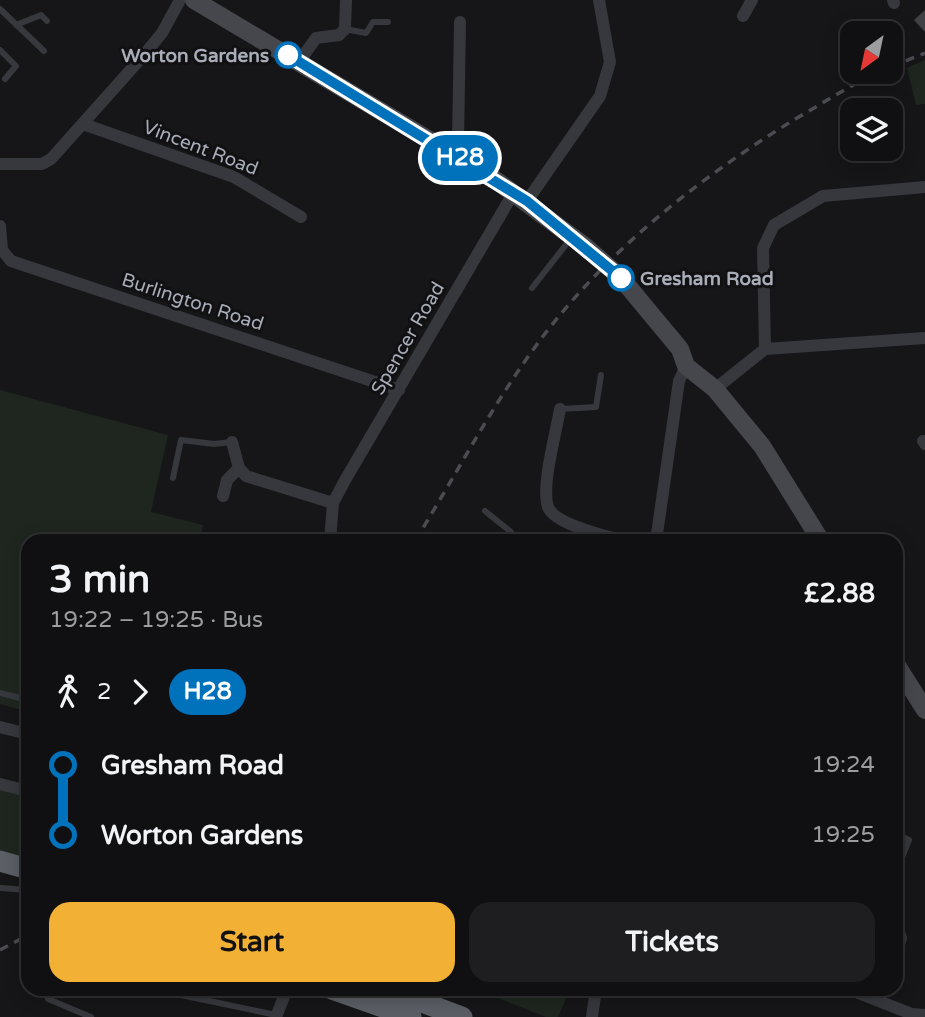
<!DOCTYPE html>
<html lang="en">
<head>
<meta charset="utf-8">
<style>
	body { margin:0; font-family:"Varela Round",sans-serif; background:#1e1e20; color:#f1f3f6; height:100vh; display:flex; flex-direction:column; font-size:26px; white-space:nowrap }
	* { box-sizing:border-box; margin:0 }
	p { font-size:23px; color:#9c9d9f }
	.icon { flex:none; width:38px; height:38px; fill:none; stroke:currentColor; stroke-width:2; stroke-linecap:round; stroke-linejoin:round }
	.map { position:relative; flex:1; overflow:hidden }
	.details { position:absolute; left:21px; top:534px; width:882px; height:462px; display:flex; flex-direction:column; background:#101012; border-radius:21px; box-shadow:0 4px 18px #0003,0 0 0 2px #303032 }
	.details>* { flex:none }
	.badge { padding:0 14px; border-radius:23px; font-size:24px; line-height:46px }
	.needle { width:46px; rotate:213deg }
	.buttons { position:absolute; left:840px; top:21px; display:grid; gap:14px }
	.buttons a { display:grid; place-items:center; width:63px; height:63px; border-radius:14px; background:#101012; box-shadow:0 4px 18px #0003,0 0 0 2px #303032; font-size:35px }
	.map>.badge { position:absolute; translate:-50% -50%; box-shadow:0 0 0 4px #fff }
	.legs { display:flex; align-items:center; gap:10px; height:77px; padding:0 28px; font-size:23px }
	.legs p { margin-inline-start:auto }
	.summary { display:flex; align-items:center; justify-content:space-between; height:119px; padding:0 28px }
	h1 { font-size:38px; font-weight:700; line-height:52px }
	.primary-button { display:flex; gap:14px; margin-top:auto; padding:14px 28px }
	.primary-button a { flex:1; height:80px; border-radius:21px; background:#f2b134; color:#111; font-size:28px; font-weight:700; line-height:80px; text-align:center }
	.primary-button a+a { background:#1e1e20; color:#f1f3f6 }
	ul { padding:0 28px; list-style:none }
	li { display:flex; align-items:center; gap:24px; height:70px; font-size:26px }
	li i { display:grid; place-items:center; width:10px; height:100%; margin:0 9px; background:currentColor }
	li i::after { content:''; width:18px; height:18px; margin:-9px; border:5px solid; border-radius:50%; background:#101012 }
	li p { margin-inline-start:auto }
	li:first-child i { background:linear-gradient(#0000 50%,currentColor 0) }
	li:last-child i { background:linear-gradient(currentColor 50%,#0000 0) }
	.map>svg:first-child { display:block }
	.green { fill:#1e261f }
	.building { fill:#404145 }
	.lines { fill:none; stroke-linecap:round; stroke-linejoin:round }
	.service { stroke:#37383d; stroke-width:6 }
	.minor { stroke:#37383d; stroke-width:12 }
	.secondary { stroke:#45474d; stroke-width:18 }
	.trunk { stroke:#5b5e65; stroke-width:21 }
	.rail { stroke:#4a4c52; stroke-width:3.5; stroke-dasharray:9 7; stroke-linecap:butt }
	.line-1-casing { stroke:#fff; stroke-width:16 }
	.line-1 { stroke:#0072bc; stroke-width:10 }
	.stop-1-dot { fill:#fff; stroke:#0072bc; stroke-width:3.5 }
	.labels { text-anchor:middle; stroke-width:6; stroke-linejoin:round; paint-order:stroke }
	.stop-label { font-size:19px; font-weight:bold; fill:#a8adb8; stroke:#111113; text-anchor:end }
	.street-label { font-size:19px; fill:#a8adb8; stroke:#111113 }
</style>
</head>
<body>
<div class="map">
<svg width="925" height="1017" viewBox="0 0 925 1017">
	<rect width="100%" height="100%" fill="#161618"/>
	<path class="green" d="M 925,60 L 925,104 L 916,105 L 907,68 Z
		M 0,390 L 168,435 L 151,512 L 203,525 L 200,541 L 28,541 L 28,712 L 0,704 Z
		M 0,778 L 28,785 L 28,859 L 0,851 Z
		M 502,989 L 570,989 L 558,1017 L 546,1017 L 498,998 Z"/>
	<path class="building" d="M 925,10 L 925,32 L 914,20 Z"/>
	<g class="lines">
		<path class="service" d="M 0,9 L 44,51
			M 16,25 L 41,15 L 47,21
			M 345,29 L 366,33 L 373,22 L 388,22
			M 0,50 L 16,66 L 5,79
			M 532,288 L 572,237
			M 560,409 L 596,407 L 601,375
			M 173,478 L 181,440 L 214,444 L 232,442
			M 485,511 L 511,532 L 504,541
			M 0,693 L 28,700
			M 896,834 L 909,840 L 896,872
			M 0,888 L 28,890
			M 896,910 L 904,938 L 896,964
			M 29,989 L 50,993
			M 50,989 L 48,999 L 91,1017
			M 152,989 L 276,1015
			M 477,989 L 490,994
			M 882,1002 L 887,989"/>
		<path class="minor" d="M 893,0 L 894,3
			M 743,16 L 752,0
			M 299,62 L 316,38 L 339,35 L 345,29 L 346,0
			M 83,124 L 234,177 L 301,217
			M 452,153 L 458,141 L 460,22
			M 0,164 L 42,164 L 51,159 L 143,56 L 162,33 L 180,0
			M 527,201 L 600,96 L 610,62 L 599,0
			M 0,226 L 2,250 L 11,261 L 399,390
			M 765,349 L 763,248 L 774,225 L 823,196 L 925,187
			M 715,389 L 765,349 L 925,338
			M 560,409 C 556,433 541,486 548,507 C 554,524 610,538 627,541
			M 923,441 L 925,444
			M 232,442 L 239,468 L 246,476 L 333,503
			M 223,496 L 227,480 L 239,468
			M 330,541 L 333,503 L 344,482 L 514,192
			M 656,541 L 679,381 L 686,366
			M 0,727 L 28,734
			M 0,784 L 28,791
			M 848,989 L 912,1014 L 925,1015
			M 276,1017 L 287,989
			M 592,1017 L 596,989"/>
		<path class="secondary" d="M 194,0 L 490,176 L 586,247 L 621,278 L 680,349 L 686,366 L 715,389 L 762,446 L 821,541
			M 896,664 L 925,710"/>
		<path class="trunk" d="M 0,861 L 28,869
			M 332,989 L 411,1017
			M 387,989 L 462,1017"/>
		<path class="rail" d="M 891,67 L 925,53
			M 415,541 C 456,475 492,405 538,343 C 606,251 700,177 797,118 C 825,102 850,85 880,72
			M 0,950 L 28,935"/>
	</g>
	<g class="lines">
		<g class="line-1-casing">
			<path id="line-1" d="M 288,55 L 527,201 L 621,278"/>
		</g>
		<use href="#line-1" class="line-1"/>
	</g>
	<g class="stop-1-dot">
		<circle cx="288" cy="55" r="12"/>
		<circle cx="621" cy="278" r="12"/>
	</g>
	<g class="labels">
		<g class="stop-label">
			<text x="269" y="62">Worton Gardens</text>
			<text x="640" y="285" text-anchor="start">Gresham Road</text>
		</g>
		<g class="street-label">
			<text transform="translate(201 147) rotate(21)" y="7">Vincent Road</text>
			<text transform="translate(193 301) rotate(18)" y="7">Burlington Road</text>
			<text transform="translate(407 338) rotate(-60)" y="7">Spencer Road</text>
		</g>
	</g>
</svg>
<div class="buttons">
<a><svg class="needle" viewBox="-14 -14 28 28"><path d="M0-13l5 13h-10z" fill="#e53935"/><path d="M0 13l5-13h-10z" fill="#9c9d9f"/></svg></a>
<a><svg class="icon" aria-label="layers" viewBox="0 0 24 24"><path d="M12 4l9 5-9 5-9-5zM3 14l9 5 9-5"/></svg></a>
</div>
<b class="badge" style="left:460px;top:158px;background:#0072bc;color:#fff">H28</b>
<section class="details">
<div class="summary"><div><h1>3 min</h1><p>19:22 – 19:25 · Bus</p></div><b>£2.88</b></div>
<div class="legs"><svg class="icon" aria-label="walk" viewBox="0 0 24 24"><circle cx="13" cy="4" r="2"/><path d="M13 8l-2 6 4 7M11 14l-3 7M7 12l3-4h3l4 4"/></svg>2<svg class="icon" aria-label="forward" viewBox="0 0 24 24"><path d="M9 5l7 7-7 7"/></svg><b class="badge" style="background:#0072bc;color:#fff">H28</b></div>
<ul>
<li><i style="color:#0072bc"></i><b>Gresham Road</b><p>19:24</p></li>
<li><i style="color:#0072bc"></i><b>Worton Gardens</b><p>19:25</p></li>
</ul>
<div class="primary-button"><a>Start</a><a>Tickets</a></div>
</section>
</div>
</body>
</html>
